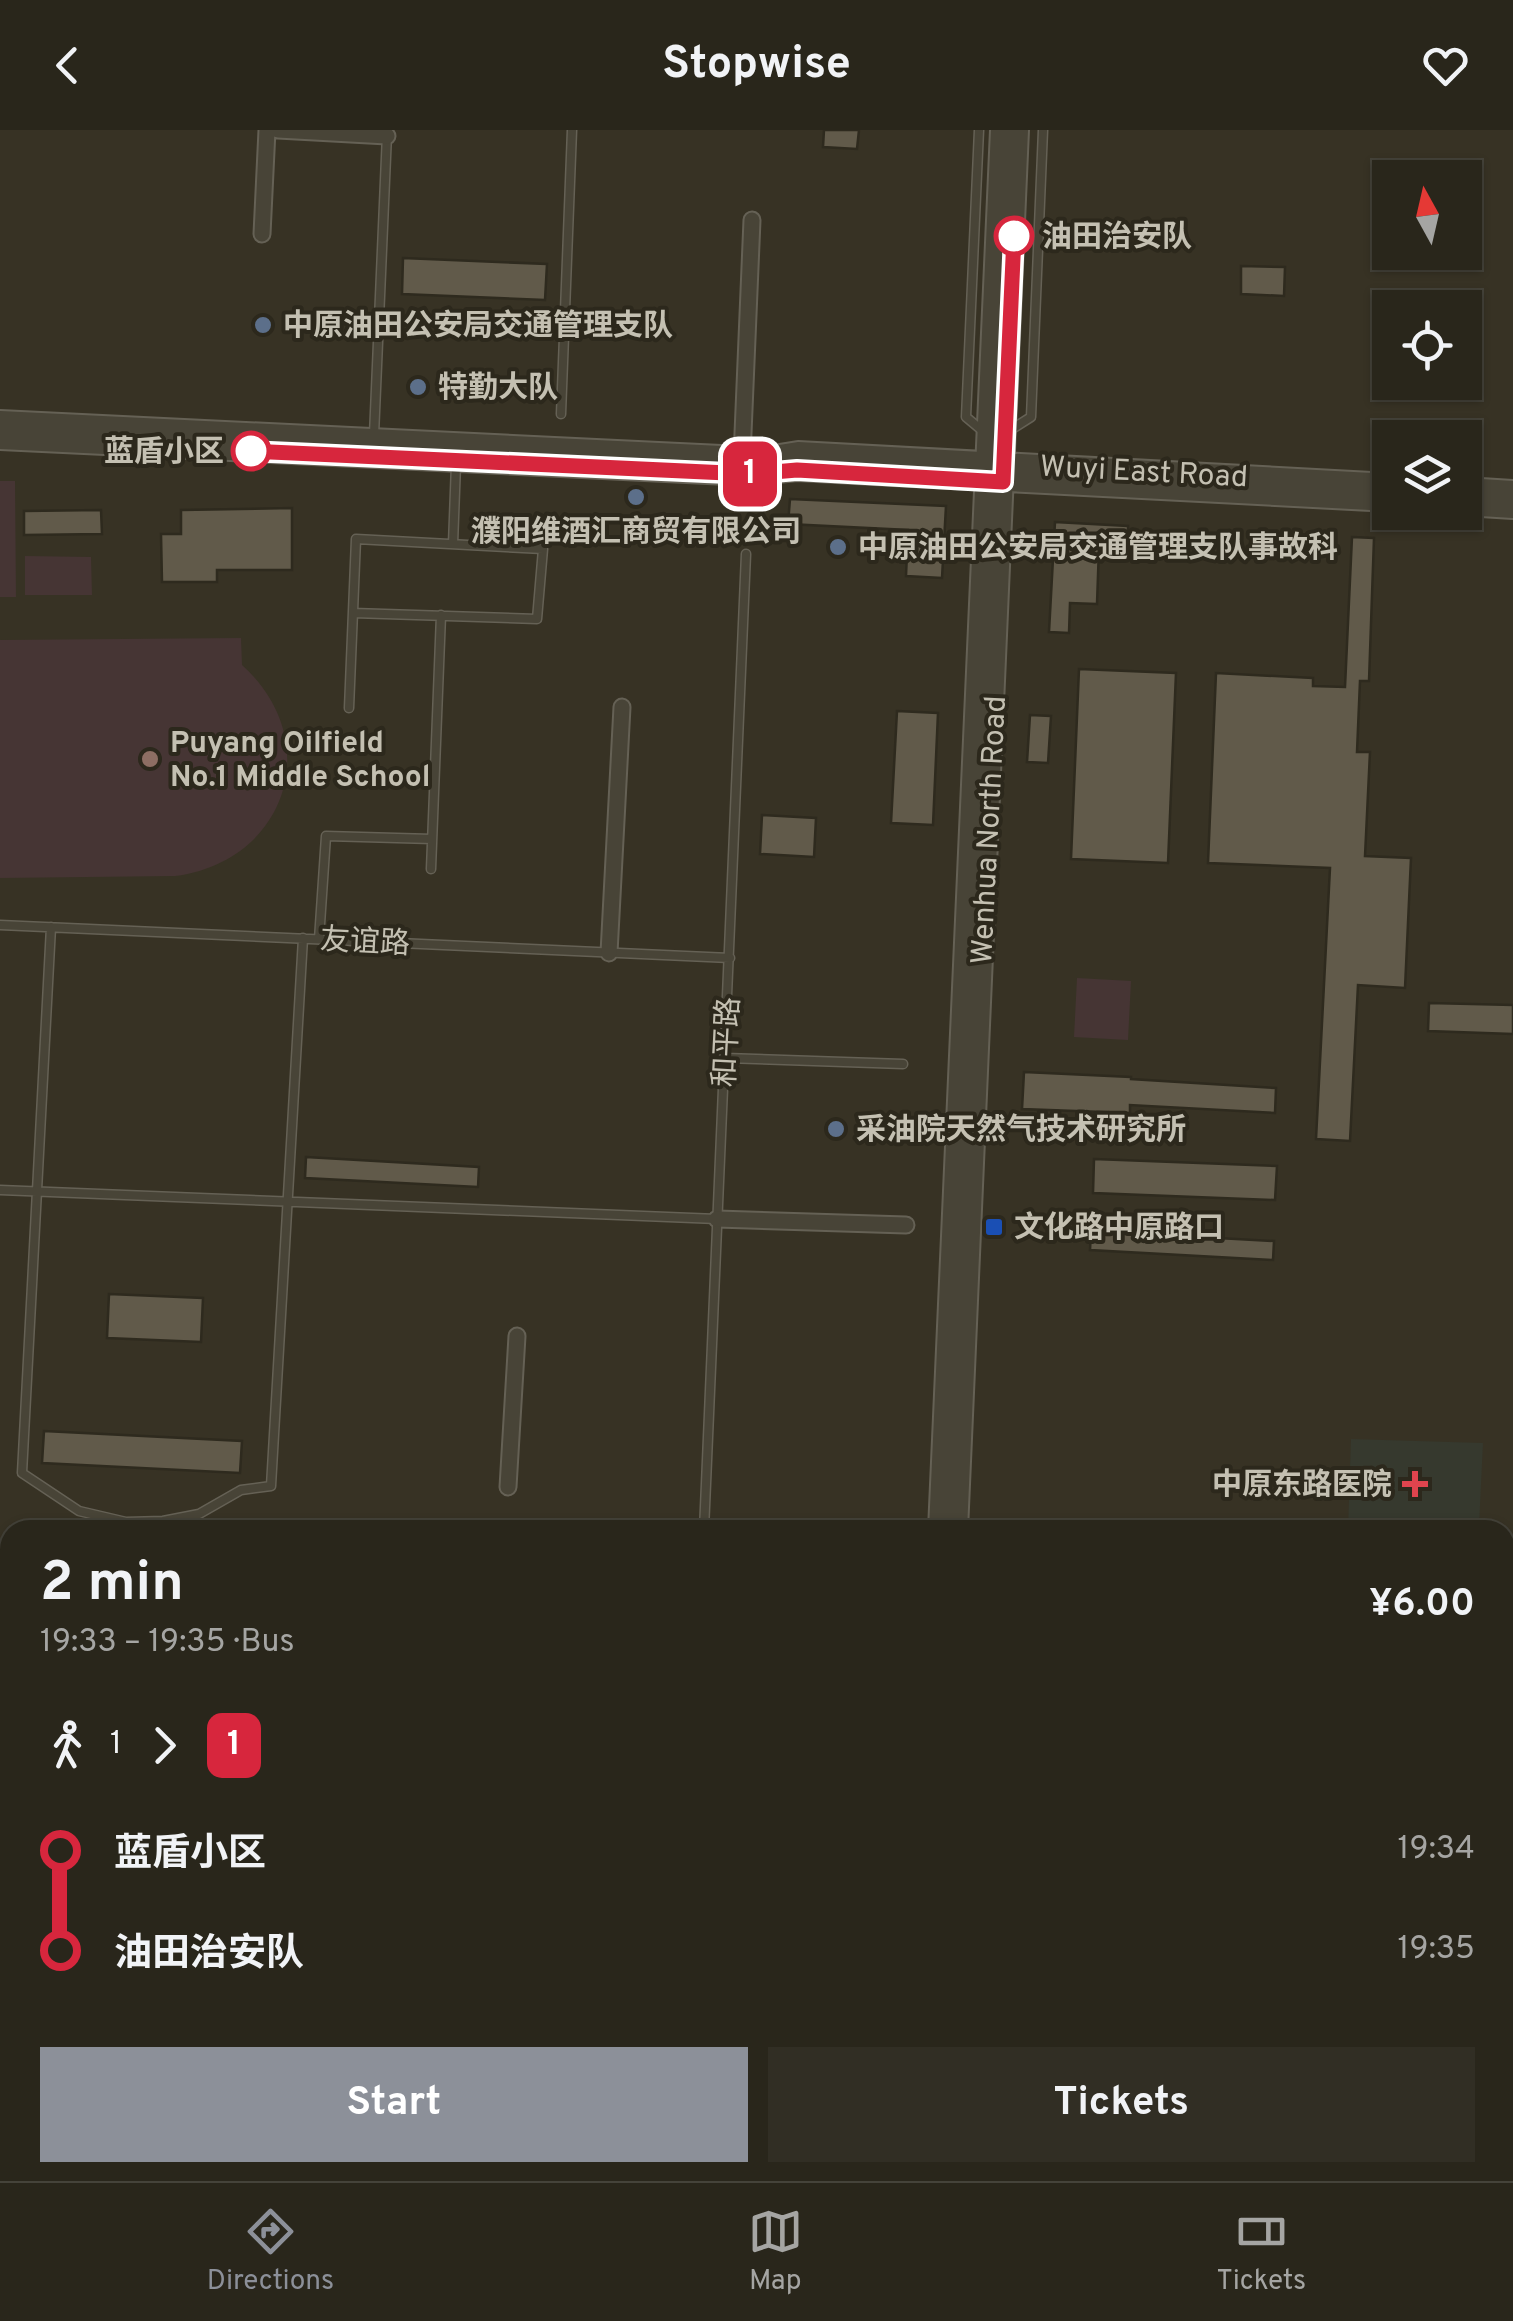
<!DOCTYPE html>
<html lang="en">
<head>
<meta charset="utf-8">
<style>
	body { margin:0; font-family:Overpass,"Noto Sans SC",sans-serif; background:#312e24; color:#f1f3f6; height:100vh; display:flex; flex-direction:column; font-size:38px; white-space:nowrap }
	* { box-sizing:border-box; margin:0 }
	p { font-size:32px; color:#a5a5a3 }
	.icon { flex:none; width:55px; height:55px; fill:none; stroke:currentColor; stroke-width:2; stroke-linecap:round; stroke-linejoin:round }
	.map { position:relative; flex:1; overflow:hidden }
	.side { position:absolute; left:0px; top:1390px; width:1515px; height:662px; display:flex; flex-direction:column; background:#29261b; border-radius:30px 30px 0 0; box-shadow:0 2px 8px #0004,0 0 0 2px #45433a }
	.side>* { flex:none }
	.badge { padding:0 20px; border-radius:15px; font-size:35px; line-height:65px }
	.needle { width:65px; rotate:352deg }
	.controls { position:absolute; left:1372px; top:30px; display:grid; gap:20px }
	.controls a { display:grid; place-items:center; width:110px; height:110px; border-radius:0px; background:#29261b; box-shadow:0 2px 8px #0004,0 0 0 2px #45433a; font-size:50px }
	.map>.badge { position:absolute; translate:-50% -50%; box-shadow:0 0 0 5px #fff }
	.legs { display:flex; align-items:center; gap:15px; height:110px; padding:0 40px; font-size:32px }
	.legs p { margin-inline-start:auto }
	.headline { display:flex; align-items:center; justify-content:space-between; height:170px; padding:0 40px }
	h1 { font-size:55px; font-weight:700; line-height:75px }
	.button { display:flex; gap:20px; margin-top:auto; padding:20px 40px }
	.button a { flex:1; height:115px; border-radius:0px; background:#8c9099; color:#fff; font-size:40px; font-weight:700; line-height:115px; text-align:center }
	.button a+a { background:#312e24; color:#f1f3f6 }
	ul { padding:0 40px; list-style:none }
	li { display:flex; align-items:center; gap:35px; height:100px; font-size:38px }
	li i { display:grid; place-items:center; width:15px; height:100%; margin:0 12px; background:currentColor }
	li i::after { content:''; width:25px; height:25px; margin:-12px; border:8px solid; border-radius:50%; background:#29261b }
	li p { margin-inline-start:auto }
	li:first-child i { background:linear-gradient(#0000 50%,currentColor 0) }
	li:last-child i { background:linear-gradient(currentColor 50%,#0000 0) }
	header { display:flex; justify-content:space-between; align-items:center; height:130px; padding:0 40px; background:#29261b; font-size:45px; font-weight:700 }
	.dock { display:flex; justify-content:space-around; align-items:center; height:140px; border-top:2px solid #45433a; background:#29261b; font-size:28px; color:#a5a5a3 }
	.dock a { display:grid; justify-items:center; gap:5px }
	.dock .current { color:#8c9099 }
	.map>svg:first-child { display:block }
	.medical { fill:#36392e }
	.green { fill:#463534 }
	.building { fill:#615a4a; stroke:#2e2a1e; stroke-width:2.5 }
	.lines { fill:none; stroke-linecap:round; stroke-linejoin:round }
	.service-casing { stroke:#656155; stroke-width:11 }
	.minor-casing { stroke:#656155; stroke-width:19 }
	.tertiary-casing { stroke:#656155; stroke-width:24 }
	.primary-casing { stroke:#545043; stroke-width:29 }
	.service { stroke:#484437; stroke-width:8 }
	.minor { stroke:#484437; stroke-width:15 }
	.tertiary { stroke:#484437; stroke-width:20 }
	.primary { stroke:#686355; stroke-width:25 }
	.line-1-casing { stroke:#fff; stroke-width:22 }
	.line-1 { stroke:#d7263d; stroke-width:15 }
	.stop-1-dot { fill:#fff; stroke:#d7263d; stroke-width:5 }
	.service-dot { fill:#5c6f8a; stroke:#2c281c; stroke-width:4 }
	.education-dot { fill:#8d6e63; stroke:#2c281c; stroke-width:4 }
	.transit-dot { fill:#1a4fb4; stroke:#2c281c; stroke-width:4 }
	.health-dot { fill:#e0444e; stroke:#2c281c; stroke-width:4 }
	.labels { text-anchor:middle; stroke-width:8; stroke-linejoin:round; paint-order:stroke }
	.stop-label { font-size:30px; font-weight:bold; fill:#c4c0b2; stroke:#2c281c; text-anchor:start }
	.poi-label { font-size:30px; font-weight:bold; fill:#c4c0b2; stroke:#2c281c; text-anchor:start }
	.street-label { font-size:30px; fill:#c4c0b2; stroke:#2c281c }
</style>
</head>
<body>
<header><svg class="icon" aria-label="back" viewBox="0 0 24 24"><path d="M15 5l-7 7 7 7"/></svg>Stopwise<svg class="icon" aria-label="heart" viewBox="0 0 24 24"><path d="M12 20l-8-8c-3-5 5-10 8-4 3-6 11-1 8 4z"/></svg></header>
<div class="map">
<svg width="1513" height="2051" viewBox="0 0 1513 2051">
	<rect width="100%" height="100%" fill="#373224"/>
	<path class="medical" d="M 1351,1309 L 1483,1313 L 1479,1397 L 1449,1396 L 1448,1400 L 1348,1400 Z"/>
	<path class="green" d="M 0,351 L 15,351 L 16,467 L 0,467 Z
		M 25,426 L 91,427 L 92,465 L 25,465 Z
		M 241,508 L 242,535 C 326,611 287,731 175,746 L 0,748 L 0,510 Z
		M 1077,848 L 1131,851 L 1128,910 L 1074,907 Z"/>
	<path class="building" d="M 824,0 L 859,0 L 857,19 L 823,17 Z
		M 403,128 L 547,134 L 545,170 L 402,164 Z
		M 1241,136 L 1285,137 L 1284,166 L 1241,164 Z
		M 790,369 L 946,376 L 942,448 L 906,446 L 908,400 L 788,394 Z
		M 292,378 L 292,440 L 217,440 L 217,452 L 162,452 L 161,404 L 181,404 L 181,380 Z
		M 101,380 L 102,404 L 24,405 L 24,381 Z
		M 1055,392 L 1128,396 L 1128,418 L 1099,417 L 1097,474 L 1070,473 L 1069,503 L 1049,502 Z
		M 1352,407 L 1374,408 L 1369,551 L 1360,551 L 1357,622 L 1370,622 L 1365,726 L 1411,728 L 1405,858 L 1358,855 L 1350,1011 L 1316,1009 L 1330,738 L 1208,733 L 1216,543 L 1313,548 L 1313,556 L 1345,557 Z
		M 1079,539 L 1176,543 L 1168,733 L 1071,729 Z
		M 897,581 L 938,583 L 933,695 L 891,693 Z
		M 1030,585 L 1051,586 L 1048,633 L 1027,632 Z
		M 762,685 L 816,688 L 814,727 L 760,724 Z
		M 1429,873 L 1513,875 L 1513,904 L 1428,901 Z
		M 1024,942 L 1131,947 L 1131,949 L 1276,958 L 1275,983 L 1130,975 L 1130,983 L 1022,979 Z
		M 306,1027 L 479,1037 L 478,1057 L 305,1048 Z
		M 1094,1029 L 1277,1036 L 1275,1070 L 1093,1063 Z
		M 1091,1101 L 1274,1111 L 1273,1130 L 1090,1120 Z
		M 109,1164 L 203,1168 L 201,1212 L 107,1208 Z
		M 44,1301 L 242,1311 L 240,1343 L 42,1333 Z"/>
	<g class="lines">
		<g class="service-casing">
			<path id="service" d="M 979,0 L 966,287 L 984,302
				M 561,284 L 572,0
				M 1009,301 L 1031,287 L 1043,0
				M 374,305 L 387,4
				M 453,414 L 456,334
				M 349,578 L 356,409 L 543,419 L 537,489 L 353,483
				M 431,739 L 441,485
				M 0,795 L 730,828
				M 51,797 L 22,1343 L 79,1381 L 126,1392 L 163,1391 L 199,1384 L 241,1360 L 271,1356 L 303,808
				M 319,809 L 326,706 L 432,709
				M 725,928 L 903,934
				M 0,1060 L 717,1089
				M 704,1400 L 746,424
				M 0,1775 L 10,1776
				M 49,2051 L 50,2042
				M 252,2051 L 252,2042
				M 492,2051 L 493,2042"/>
		</g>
		<g class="minor-casing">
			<path id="minor" d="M 278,0 L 387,6
				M 262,104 L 267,0
				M 742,327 L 752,90
				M 609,823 L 622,577
				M 717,1089 L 906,1095
				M 508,1357 L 517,1206"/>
		</g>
		<g class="tertiary-casing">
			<path id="tertiary" d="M 0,291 L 742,327 L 761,328 L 798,322 L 1390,354
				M 0,309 L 749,345 L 797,340 L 1390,371
				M 1465,358 L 1513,361
				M 1465,375 L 1513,378
				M 939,1400 L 1001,0
				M 957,1400 L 1018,0
				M 910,2051 L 911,2042
				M 928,2051 L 928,2042"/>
		</g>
		<g class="primary-casing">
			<path id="primary" d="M 0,1470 L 10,1471
				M 0,1493 L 10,1493
				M 1505,1537 L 1513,1537
				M 1505,1558 L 1513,1558"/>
		</g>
		<use href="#service" class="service"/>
		<use href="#minor" class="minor"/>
		<use href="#tertiary" class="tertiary"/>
		<use href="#primary" class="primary"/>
	</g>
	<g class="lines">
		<g class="line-1-casing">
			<path id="line-1" d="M 251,321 L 749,344 L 797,340 L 1003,352 L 1014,106"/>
		</g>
		<use href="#line-1" class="line-1"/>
	</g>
	<g class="stop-1-dot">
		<circle cx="1014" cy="106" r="18"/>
		<circle cx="251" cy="321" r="18"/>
	</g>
	<g class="service-dot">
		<circle cx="263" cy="195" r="10"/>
		<circle cx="418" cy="257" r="10"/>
		<circle cx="636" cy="367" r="10"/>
		<circle cx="838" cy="417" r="10"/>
		<circle cx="836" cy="999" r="10"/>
	</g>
	<circle class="education-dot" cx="150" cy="629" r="10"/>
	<rect class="transit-dot" x="984" y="1087" width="20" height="20" rx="5"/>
	<path class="health-dot" d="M1410 1339h10v10h10v10h-10v10h-10v-10h-10v-10h10z"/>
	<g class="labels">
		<g class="stop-label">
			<text x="1042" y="116">油田治安队</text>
			<text x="224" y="331" text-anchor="end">蓝盾小区</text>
		</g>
		<g class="poi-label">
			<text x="283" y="205">中原油田公安局交通管理支队</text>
			<text x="438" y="267">特勤大队</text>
			<text x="636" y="411" text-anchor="middle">濮阳维酒汇商贸有限公司</text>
			<text x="858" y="427">中原油田公安局交通管理支队事故科</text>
			<text x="170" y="622">Puyang Oilfield<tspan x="170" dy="34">No.1 Middle School</tspan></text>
			<text x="856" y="1009">采油院天然气技术研究所</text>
			<text x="1014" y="1107">文化路中原路口</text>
			<text x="1392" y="1364" text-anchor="end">中原东路医院</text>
		</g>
		<g class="street-label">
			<text transform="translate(1144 341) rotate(3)" y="10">Wuyi East Road</text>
			<text transform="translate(988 700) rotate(-87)" y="10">Wenhua North Road</text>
			<text transform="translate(365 811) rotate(3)" y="10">友谊路</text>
			<text transform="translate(726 912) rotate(-87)" y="10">和平路</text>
		</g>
	</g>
</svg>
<div class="controls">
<a><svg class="needle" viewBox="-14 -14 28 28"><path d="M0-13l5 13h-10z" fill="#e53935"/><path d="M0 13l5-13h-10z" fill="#a5a5a3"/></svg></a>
<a><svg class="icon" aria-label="locate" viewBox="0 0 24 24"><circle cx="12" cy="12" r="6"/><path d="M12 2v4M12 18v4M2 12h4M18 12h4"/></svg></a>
<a><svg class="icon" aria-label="layers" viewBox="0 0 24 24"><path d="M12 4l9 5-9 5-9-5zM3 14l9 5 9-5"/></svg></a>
</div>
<b class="badge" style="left:750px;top:344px;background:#d7263d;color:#fff">1</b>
<section class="side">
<div class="headline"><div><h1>2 min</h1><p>19:33 – 19:35 · Bus</p></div><b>¥6.00</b></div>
<div class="legs"><svg class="icon" aria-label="walk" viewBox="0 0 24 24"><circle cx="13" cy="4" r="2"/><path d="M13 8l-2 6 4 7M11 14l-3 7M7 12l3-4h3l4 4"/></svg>1<svg class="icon" aria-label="forward" viewBox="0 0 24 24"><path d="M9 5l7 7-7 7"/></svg><b class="badge" style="background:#d7263d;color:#fff">1</b></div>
<ul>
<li><i style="color:#d7263d"></i><b>蓝盾小区</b><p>19:34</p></li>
<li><i style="color:#d7263d"></i><b>油田治安队</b><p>19:35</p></li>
</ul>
<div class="button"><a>Start</a><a>Tickets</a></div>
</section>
</div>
<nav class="dock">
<a class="current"><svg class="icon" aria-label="directions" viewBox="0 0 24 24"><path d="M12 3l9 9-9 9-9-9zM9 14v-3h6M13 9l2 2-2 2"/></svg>Directions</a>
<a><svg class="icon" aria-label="map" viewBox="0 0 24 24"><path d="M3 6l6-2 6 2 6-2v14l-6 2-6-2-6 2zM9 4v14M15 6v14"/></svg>Map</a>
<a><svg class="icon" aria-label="tickets" viewBox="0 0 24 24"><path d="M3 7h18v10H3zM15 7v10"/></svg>Tickets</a>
</nav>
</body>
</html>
